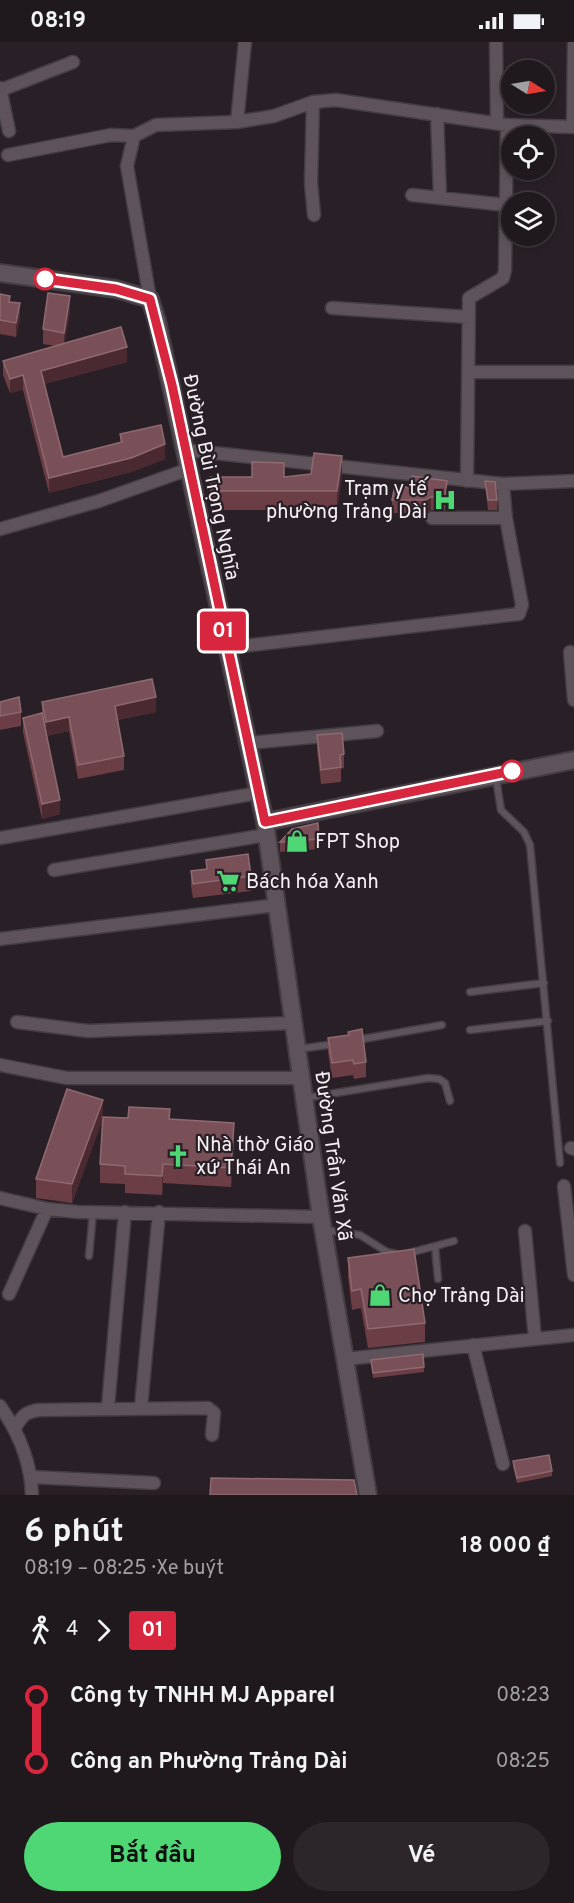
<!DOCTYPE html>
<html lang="vi">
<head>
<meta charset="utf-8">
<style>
	body { margin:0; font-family:Overpass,sans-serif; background:#2c252a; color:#f1f3f6; height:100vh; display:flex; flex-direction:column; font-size:22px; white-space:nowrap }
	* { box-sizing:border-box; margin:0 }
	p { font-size:20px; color:#a1a0a4 }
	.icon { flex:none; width:33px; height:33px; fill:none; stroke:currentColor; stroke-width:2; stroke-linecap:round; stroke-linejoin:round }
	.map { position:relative; height:1453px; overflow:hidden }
	.side { display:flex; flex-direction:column; background:#1f181d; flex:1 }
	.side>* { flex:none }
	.badge { padding:0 12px; border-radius:4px; font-size:21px; line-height:39px }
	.needle { width:39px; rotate:101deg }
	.controls { position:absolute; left:501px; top:18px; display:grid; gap:12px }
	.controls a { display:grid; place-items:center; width:54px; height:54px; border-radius:50%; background:#1f181d; box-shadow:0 3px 9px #0003,0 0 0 2px #3c373b; font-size:30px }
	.map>.badge { position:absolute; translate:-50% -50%; box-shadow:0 0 0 3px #fff }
	.legs { display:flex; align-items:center; gap:9px; height:66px; padding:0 24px; font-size:20px }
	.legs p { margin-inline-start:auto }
	.summary { display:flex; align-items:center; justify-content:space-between; height:102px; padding:0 24px }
	h1 { font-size:33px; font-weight:700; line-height:45px }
	.primary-button { display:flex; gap:12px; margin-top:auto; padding:12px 24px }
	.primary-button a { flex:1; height:69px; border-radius:36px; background:#4fd675; color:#111; font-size:24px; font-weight:700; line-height:69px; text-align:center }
	.primary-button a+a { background:#2c252a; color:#f1f3f6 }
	ul { padding:0 24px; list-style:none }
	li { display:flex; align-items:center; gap:21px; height:66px; font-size:22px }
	li i { display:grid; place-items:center; width:9px; height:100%; margin:0 8px; background:currentColor }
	li i::after { content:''; width:15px; height:15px; margin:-8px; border:4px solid; border-radius:50%; background:#1f181d }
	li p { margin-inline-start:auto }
	li:first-child i { background:linear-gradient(#0000 50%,currentColor 0) }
	li:last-child i { background:linear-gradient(currentColor 50%,#0000 0) }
	.status { display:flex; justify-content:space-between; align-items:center; height:42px; padding:0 30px; background:#1f181d; direction:ltr }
	.status svg { height:16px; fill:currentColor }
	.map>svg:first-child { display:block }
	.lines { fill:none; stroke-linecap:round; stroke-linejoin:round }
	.lane-casing { stroke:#433c41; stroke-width:9 }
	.street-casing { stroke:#433c41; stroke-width:15 }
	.secondary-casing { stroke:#433c41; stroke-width:20 }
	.lane { stroke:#5e535b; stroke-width:6 }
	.street { stroke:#5e535b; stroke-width:12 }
	.secondary { stroke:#5e535b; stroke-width:16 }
	.wall { fill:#6b3d45 }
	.shaded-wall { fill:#4b2931 }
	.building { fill:#7a5058; stroke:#8e6970; stroke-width:1.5 }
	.line-1-casing { stroke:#fff; stroke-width:14 }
	.line-1 { stroke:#d7263d; stroke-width:9 }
	.stop-1-dot { fill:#fff; stroke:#d7263d; stroke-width:3 }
	.labels { text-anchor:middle; stroke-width:4.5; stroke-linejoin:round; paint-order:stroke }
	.street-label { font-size:20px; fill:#f6f0f4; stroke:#292027 }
	.poi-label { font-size:20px; fill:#f6f0f4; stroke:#292027; text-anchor:start }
</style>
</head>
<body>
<div class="status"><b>08:19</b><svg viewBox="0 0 49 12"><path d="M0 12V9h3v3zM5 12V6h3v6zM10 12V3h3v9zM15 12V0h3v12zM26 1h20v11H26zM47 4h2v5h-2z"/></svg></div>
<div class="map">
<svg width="574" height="1453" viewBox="0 0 574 1453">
	<rect width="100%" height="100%" fill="#292027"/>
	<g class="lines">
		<g class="lane-casing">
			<path id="lane" d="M 496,736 L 501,768 L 524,790 L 530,803 L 560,1121
				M 470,950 L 544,941
				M 470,988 L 548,979
				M 357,998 L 442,983
				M 298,1007 L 335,1002
				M 305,1056 L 428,1036 L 439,1037 L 445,1041 L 450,1059
				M 325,1188 L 360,1193 L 387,1210 L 396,1212
				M 435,1204 L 438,1237
				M 409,1211 L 454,1199
				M 89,1214 L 93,1170"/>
		</g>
		<g class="street-casing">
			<path id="street" d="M 496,0 L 497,81
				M 0,46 L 9,89
				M 1,48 L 73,20
				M 313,60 L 311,141 L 314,173
				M 437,72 L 440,155
				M 237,80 L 274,74 L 313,60 L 336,58 L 507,83 L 574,85
				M 573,85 L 574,0
				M 8,113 L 111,93 L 134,94
				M 412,153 L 506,163
				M 150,257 L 127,124 L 134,94 L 156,83 L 237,80 L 245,0
				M 332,266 L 469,275
				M 468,330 L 574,330
				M 186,408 L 503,442 L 574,439
				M 467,439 L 469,256 L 503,236 L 505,228 L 507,83
				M 432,476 L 506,476
				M 0,487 L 99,459 L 189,427
				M 226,606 L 519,572 L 522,563 L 506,476 L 503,442
				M 570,610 L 574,658
				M 248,701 L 377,689
				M 0,796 L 258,751
				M 54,828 L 266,793
				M 0,897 L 277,863
				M 17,980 L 88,989 L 294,981
				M 0,1023 L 67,1036 L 302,1036
				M 571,1106 L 574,1107
				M 564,1144 L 574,1233
				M 0,1156 L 47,1167 L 78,1170 L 321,1175
				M 525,1189 L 535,1297
				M 9,1252 L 47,1167
				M 473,1303 L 503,1422
				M 345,1317 L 574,1293
				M 0,1364 C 19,1391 31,1420 32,1453
				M 108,1365 L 125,1170
				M 141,1365 L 159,1170
				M 15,1386 C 22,1374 25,1370 39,1368 L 208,1366 L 214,1371 L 212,1393
				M 32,1435 L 154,1441"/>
		</g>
		<g class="secondary-casing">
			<path id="secondary" d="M 0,231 L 116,247 L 150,257 L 157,279 L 265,780 L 321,1175 L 368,1453
				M 265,780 L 574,718"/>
		</g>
		<use href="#lane" class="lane"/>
		<use href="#street" class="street"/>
		<use href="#secondary" class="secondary"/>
	</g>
	<path class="wall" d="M 0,252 L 10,260 L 20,276 L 16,295 L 0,292 Z
		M 70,269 L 64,301 L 127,320 L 44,342 L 63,415 L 120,401 L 120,392 L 165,417 L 131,430 L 49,451 L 23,348 L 10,351 L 3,333 L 3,319 L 56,304 L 43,302 L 43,287 Z
		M 342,433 L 337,468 L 211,468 L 210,435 L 284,435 Z
		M 485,439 L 497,458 L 497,468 L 488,468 Z
		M 447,452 L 445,468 L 431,468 L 425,471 L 392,471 L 392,458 Z
		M 42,660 L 156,670 L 117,678 L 124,714 L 124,728 L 78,737 L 69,689 L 46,694 L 60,772 L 42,777 L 23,690 L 23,676 L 42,675 Z
		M 21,670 L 21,684 L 0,688 L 0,674 Z
		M 317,693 L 344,712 L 344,726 L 341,727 L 341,740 L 321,742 L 317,708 Z
		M 319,797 L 319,807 L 280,810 L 280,800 Z
		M 206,818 L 251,834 L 251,849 L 193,856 L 191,844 L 191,829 L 206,827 Z
		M 348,990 L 366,1020 L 366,1035 L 354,1037 L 353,1033 L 332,1036 L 328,1011 L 328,996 L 348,993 Z
		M 103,1075 L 170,1077 L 234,1100 L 231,1145 L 163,1141 L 162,1153 L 125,1151 L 125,1142 L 100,1141 L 100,1122 L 102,1079 L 72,1161 L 36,1156 L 36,1137 Z
		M 348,1216 L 425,1281 L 425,1300 L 368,1306 L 361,1266 L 352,1268 L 348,1235 Z
		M 371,1318 L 424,1325 L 424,1330 L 373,1336 Z
		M 513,1419 L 552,1429 L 552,1434 L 517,1441 L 513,1424 Z"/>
	<path class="shaded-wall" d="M 70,254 L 70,269 L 64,305 L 64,291 Z
		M 20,261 L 20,276 L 16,295 L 16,281 Z
		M 127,305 L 127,320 L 41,343 L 41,329 Z
		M 23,333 L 23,348 L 10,351 L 10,337 Z
		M 165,402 L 165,417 L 131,430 L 49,451 L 49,436 Z
		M 342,414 L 342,433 L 337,468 L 337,449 Z
		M 447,439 L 447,452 L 445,468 L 445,455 Z
		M 431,455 L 431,468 L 425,471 L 425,458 Z
		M 156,655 L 156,670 L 115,678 L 115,664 Z
		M 69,675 L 69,689 L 46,694 L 46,680 Z
		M 60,758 L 60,772 L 42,777 L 42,762 Z
		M 103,1058 L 103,1077 L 72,1161 L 72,1142 Z
		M 234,1081 L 234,1100 L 231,1145 L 231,1126 Z
		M 163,1122 L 163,1141 L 162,1153 L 162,1134 Z"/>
	<path class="building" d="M 48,251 L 70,254 L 64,291 L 43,287 Z
		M 0,252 L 10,254 L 9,260 L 20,261 L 16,281 L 0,278 Z
		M 121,285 L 127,305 L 41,329 L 63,415 L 122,400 L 120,392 L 161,383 L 165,402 L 131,416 L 49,436 L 23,333 L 10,337 L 3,319 Z
		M 314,411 L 342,414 L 337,449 L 211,449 L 210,435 L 252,435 L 252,420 L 284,421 L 284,435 L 311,432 Z
		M 412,434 L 447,439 L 445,455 L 431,455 L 425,458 L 392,458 L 395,443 L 410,446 Z
		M 485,439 L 495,440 L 497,458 L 488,458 Z
		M 152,637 L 156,655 L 115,664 L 124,714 L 78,723 L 69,675 L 46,680 L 42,660 Z
		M 19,655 L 21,670 L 0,674 L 0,660 Z
		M 42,671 L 60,758 L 42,762 L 23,676 Z
		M 342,691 L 344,712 L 340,713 L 341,725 L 321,728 L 317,693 Z
		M 318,781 L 319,797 L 280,800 L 292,787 Z
		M 248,812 L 251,834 L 193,842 L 191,829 L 207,827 L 206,818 Z
		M 362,987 L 366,1020 L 354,1022 L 353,1018 L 332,1021 L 328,996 L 349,993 L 348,990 Z
		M 67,1047 L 103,1058 L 72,1142 L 36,1137 Z
		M 129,1065 L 170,1067 L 169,1077 L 234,1081 L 231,1126 L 163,1122 L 162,1134 L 125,1132 L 125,1124 L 100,1122 L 103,1075 L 128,1076 Z
		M 414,1207 L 425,1281 L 368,1287 L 361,1247 L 352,1249 L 348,1216 Z
		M 423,1312 L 424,1325 L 373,1331 L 371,1318 Z
		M 549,1413 L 552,1429 L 517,1436 L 513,1419 Z
		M 211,1436 L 354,1438 L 357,1453 L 210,1453 Z"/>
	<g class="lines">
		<g class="line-1-casing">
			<path id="line-1" d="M 45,237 L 116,247 L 150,257 L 172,343 L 265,780 L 512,729"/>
		</g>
		<use href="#line-1" class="line-1"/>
	</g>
	<defs>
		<g id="hospital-bare" transform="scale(1.8)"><path d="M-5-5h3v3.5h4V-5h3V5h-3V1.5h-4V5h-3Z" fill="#4fd675" stroke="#292027" stroke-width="2.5" paint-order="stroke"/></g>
		<g id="shop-bare" transform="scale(1.8)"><path d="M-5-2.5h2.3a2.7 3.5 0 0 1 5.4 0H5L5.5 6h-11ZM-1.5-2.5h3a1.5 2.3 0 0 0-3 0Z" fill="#4fd675" stroke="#292027" stroke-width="2.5" paint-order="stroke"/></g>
		<g id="supermarket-bare" transform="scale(1.8)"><path d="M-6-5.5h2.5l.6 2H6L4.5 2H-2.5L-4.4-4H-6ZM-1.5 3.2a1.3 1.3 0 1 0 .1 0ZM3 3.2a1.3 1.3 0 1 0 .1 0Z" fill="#4fd675" stroke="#292027" stroke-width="2.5" paint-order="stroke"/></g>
		<g id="church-bare" transform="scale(1.8)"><path d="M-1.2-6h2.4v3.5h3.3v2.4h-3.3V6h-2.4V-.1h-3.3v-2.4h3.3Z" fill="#4fd675" stroke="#292027" stroke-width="2.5" paint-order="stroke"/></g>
	</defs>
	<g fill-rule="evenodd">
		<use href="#hospital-bare" x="445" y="458"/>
		<use href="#shop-bare" x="297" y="799"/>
		<use href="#supermarket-bare" x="228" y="839"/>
		<use href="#church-bare" x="178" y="1114"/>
		<use href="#shop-bare" x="380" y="1253"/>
	</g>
	<g class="stop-1-dot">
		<circle cx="45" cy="237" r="10"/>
		<circle cx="512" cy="729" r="10"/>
	</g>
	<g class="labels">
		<g class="street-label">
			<text transform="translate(212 435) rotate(78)" y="7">Đường Bùi Trọng Nghĩa</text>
			<text transform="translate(334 1114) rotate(82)" y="7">Đường Trần Văn Xã</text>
		</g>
		<g class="poi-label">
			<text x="427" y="453" text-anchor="end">Trạm y tế<tspan x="427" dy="23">phường Trảng Dài</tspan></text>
			<text x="315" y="806">FPT Shop</text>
			<text x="246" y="846">Bách hóa Xanh</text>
			<text x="196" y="1109">Nhà thờ Giáo<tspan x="196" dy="23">xứ Thái An</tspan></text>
			<text x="398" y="1260">Chợ Trảng Dài</text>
		</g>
	</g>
</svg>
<div class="controls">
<a><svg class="needle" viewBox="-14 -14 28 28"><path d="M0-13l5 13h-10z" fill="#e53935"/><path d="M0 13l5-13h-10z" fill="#a1a0a4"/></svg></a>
<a><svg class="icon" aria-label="locate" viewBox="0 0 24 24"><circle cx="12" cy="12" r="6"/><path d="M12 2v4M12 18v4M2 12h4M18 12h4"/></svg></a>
<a><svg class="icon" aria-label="layers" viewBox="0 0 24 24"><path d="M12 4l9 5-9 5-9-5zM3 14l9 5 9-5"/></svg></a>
</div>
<b class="badge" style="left:223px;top:589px;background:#d7263d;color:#fff">01</b>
</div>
<section class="side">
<div class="summary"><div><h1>6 phút</h1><p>08:19 – 08:25 · Xe buýt</p></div><b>18 000 ₫</b></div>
<div class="legs"><svg class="icon" aria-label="walk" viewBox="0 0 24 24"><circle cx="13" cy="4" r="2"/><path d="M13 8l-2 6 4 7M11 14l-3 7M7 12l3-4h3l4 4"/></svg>4<svg class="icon" aria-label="forward" viewBox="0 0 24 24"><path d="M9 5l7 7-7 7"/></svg><b class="badge" style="background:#d7263d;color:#fff">01</b></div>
<ul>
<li><i style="color:#d7263d"></i><b>Công ty TNHH MJ Apparel</b><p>08:23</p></li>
<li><i style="color:#d7263d"></i><b>Công an Phường Trảng Dài</b><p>08:25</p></li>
</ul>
<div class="primary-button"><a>Bắt đầu</a><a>Vé</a></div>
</section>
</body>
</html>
